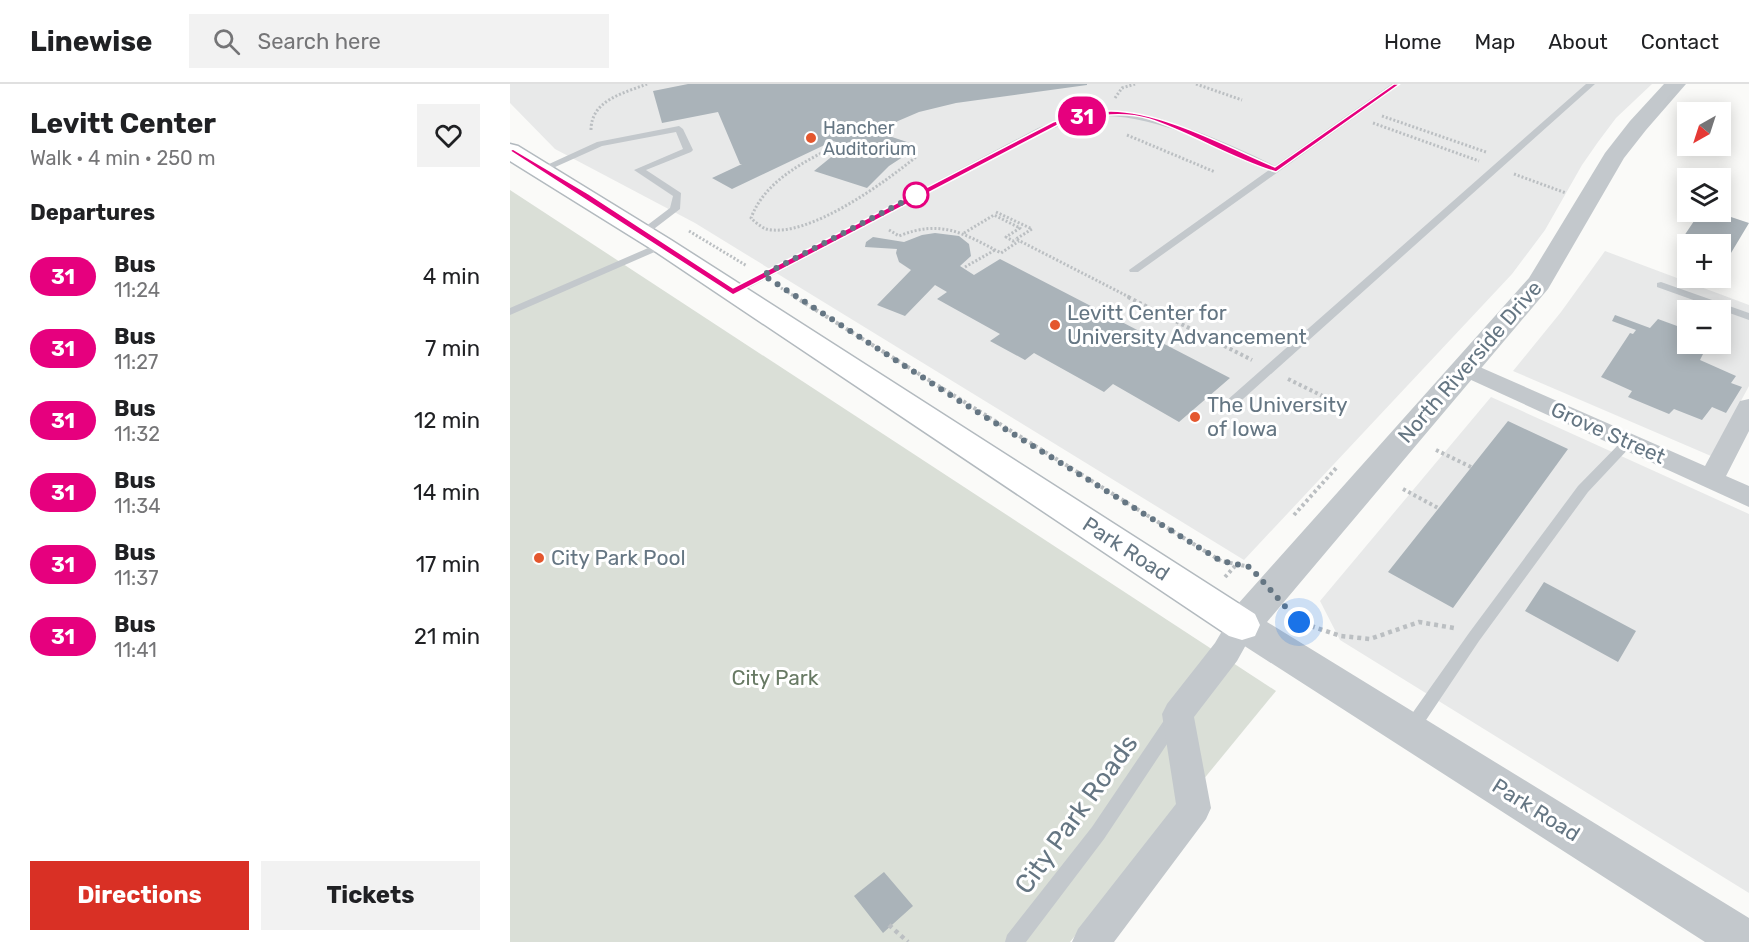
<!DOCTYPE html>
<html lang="en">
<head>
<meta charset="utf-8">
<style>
	body { margin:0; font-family:Rubik,sans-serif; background:#f2f2f2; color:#202124; height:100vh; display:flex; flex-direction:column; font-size:22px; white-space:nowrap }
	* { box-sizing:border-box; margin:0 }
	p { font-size:20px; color:#757577 }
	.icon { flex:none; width:33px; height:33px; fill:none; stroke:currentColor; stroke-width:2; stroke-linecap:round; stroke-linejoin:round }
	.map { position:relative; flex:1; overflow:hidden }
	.drawer { display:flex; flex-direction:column; background:#fff; width:510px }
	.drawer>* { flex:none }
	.badge { padding:0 12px; border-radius:20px; font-size:21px; line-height:39px }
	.needle { width:39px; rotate:219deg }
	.buttons { position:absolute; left:1167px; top:18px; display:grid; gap:12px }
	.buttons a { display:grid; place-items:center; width:54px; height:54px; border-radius:0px; background:#fff; box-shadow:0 3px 15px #0003; font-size:30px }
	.you { position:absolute; width:30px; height:30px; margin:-15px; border:4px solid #fff; border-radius:50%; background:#1a73e8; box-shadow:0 0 0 9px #1a73e833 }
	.map>.badge { position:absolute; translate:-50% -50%; box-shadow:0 0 0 3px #fff }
	h2 { padding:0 30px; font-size:22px; line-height:54px }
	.round { display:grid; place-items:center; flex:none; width:63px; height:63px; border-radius:0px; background:#f2f2f2 }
	.head { display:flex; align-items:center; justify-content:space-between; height:102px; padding:0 30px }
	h1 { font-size:28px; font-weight:700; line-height:45px }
	.action { display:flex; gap:12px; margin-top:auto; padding:12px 30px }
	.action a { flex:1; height:69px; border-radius:0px; background:#d93025; color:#fff; font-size:24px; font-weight:700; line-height:69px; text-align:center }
	.action a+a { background:#f2f2f2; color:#202124 }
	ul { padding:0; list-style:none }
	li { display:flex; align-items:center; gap:18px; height:72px; padding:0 30px }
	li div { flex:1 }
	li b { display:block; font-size:22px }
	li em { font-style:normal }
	li .badge { min-width:66px; font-weight:700; text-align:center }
	header { display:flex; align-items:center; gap:36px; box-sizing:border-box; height:84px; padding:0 30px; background:#fff; border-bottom:2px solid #e0e0e0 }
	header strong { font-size:28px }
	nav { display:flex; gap:33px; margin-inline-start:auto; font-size:21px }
	.search { width:420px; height:54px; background:#f2f2f2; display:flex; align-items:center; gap:15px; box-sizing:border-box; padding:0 21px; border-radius:0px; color:#757577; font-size:22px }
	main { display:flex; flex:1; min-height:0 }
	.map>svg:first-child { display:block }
	.built { fill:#e8e9e9; fill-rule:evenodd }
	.green { fill:#dadfd7 }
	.building { fill:#aab3b9 }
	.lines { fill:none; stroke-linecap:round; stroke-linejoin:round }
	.secondary-casing { stroke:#b3babf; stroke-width:3 }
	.path-far2 { stroke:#bbbfc2; stroke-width:3; stroke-dasharray:2 2; stroke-linecap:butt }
	.path-far1 { stroke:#bbbfc2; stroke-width:4; stroke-dasharray:3 3; stroke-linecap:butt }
	.path { stroke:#bbbfc2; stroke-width:4.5; stroke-dasharray:4 4; stroke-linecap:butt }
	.service { fill:#c3c8cc; fill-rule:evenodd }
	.minor { fill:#c3c8cc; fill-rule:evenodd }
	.tertiary { fill:#c3c8cc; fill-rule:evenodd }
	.secondary { fill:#fff; fill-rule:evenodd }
	.line { fill:#e6007e; stroke:#fff; stroke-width:1.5 }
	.walk { stroke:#657683; stroke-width:6; stroke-dasharray:0 10.8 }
	.poi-dot { fill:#e4572e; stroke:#fff; stroke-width:2 }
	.stop-dot { fill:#fff; stroke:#e6007e; stroke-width:3 }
	.labels { text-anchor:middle; stroke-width:6; stroke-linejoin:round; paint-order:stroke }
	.far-poi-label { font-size:18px; fill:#657683; stroke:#fff; text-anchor:start }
	.poi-label { font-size:21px; fill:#657683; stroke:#fff; text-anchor:start }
	.street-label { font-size:21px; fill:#657683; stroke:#fff }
	.park-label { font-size:21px; fill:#687a64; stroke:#fff }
	.near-street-label { font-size:26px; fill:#657683; stroke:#fff }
</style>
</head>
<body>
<header>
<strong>Linewise</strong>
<div class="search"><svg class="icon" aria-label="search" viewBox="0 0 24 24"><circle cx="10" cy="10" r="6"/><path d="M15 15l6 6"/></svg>Search here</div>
<nav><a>Home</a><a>Map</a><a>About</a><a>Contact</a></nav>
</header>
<main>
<section class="drawer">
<div class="head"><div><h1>Levitt Center</h1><p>Walk · 4 min · 250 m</p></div><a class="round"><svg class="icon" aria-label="heart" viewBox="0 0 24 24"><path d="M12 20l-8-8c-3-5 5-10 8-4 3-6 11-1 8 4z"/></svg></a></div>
<h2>Departures</h2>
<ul>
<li><span class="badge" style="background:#e6007e;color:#fff">31</span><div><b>Bus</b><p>11:24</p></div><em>4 min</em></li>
<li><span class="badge" style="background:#e6007e;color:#fff">31</span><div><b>Bus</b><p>11:27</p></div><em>7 min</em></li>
<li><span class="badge" style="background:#e6007e;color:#fff">31</span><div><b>Bus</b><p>11:32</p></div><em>12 min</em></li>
<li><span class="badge" style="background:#e6007e;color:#fff">31</span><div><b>Bus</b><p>11:34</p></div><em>14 min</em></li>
<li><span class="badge" style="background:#e6007e;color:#fff">31</span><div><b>Bus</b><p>11:37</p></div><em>17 min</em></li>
<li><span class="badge" style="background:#e6007e;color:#fff">31</span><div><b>Bus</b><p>11:41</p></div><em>21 min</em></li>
</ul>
<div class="action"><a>Directions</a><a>Tickets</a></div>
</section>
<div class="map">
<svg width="1239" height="858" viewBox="0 0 1239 858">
	<rect width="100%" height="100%" fill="#fafaf8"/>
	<path class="built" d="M 0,0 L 1142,0 L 1106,34 L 1088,58 L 1072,81 L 1035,146 L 1002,190 L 734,476 L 185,139 L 45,65 L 0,19 Z
		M 1095,167 L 1239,221 L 1239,302 L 1201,372 L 1003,287 L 1051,228 ZM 1178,226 L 1210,226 L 1210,260 L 1178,260 Z
		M 981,313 L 1239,430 L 1239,809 L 830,556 L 810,517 Z"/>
	<path class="green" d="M 0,106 L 766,607 L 560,858 L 0,858 Z"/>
	<path class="building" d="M 178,0 L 577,0 L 577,1 L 446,19 L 409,28 L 388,37 L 378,43 L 375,48 L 379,52 L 400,59 L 395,62 L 405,65 L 379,82 L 357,104 L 304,87 L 336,61 L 323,57 L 222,105 L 202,94 L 232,80 L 230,80 L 208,28 L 152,39 L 143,7 Z
		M 1190,128 L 1203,132 L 1206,128 L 1239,139 L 1218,174 L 1210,171 L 1210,160 L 1179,160 L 1183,155 L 1174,152 Z
		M 425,149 L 449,152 L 459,160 L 461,172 L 450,182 L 464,191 L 490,175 L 720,294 L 669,338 L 603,300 L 594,308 L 524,269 L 515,276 L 480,257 L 490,250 L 427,215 L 437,208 L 425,201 L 395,232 L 367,221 L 401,186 L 389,178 L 386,169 L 387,165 L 355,163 L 356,158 L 363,153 L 394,158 L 412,151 Z
		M 1105,231 L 1140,244 L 1148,235 L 1178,246 L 1178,260 L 1198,260 L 1190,276 L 1226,292 L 1221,299 L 1232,303 L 1216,329 L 1202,323 L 1192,336 L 1164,325 L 1159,330 L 1118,313 L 1122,307 L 1091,293 L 1120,249 L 1123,250 L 1126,246 L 1102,237 Z
		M 998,337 L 1058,365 L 943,524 L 878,488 Z
		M 1034,498 L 1126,547 L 1108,578 L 1015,527 Z
		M 374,788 L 403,822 L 373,849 L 344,812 Z"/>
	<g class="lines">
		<g class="secondary-casing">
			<path id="secondary" d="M 0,60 L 8,62 L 161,156 L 745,530 L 750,541 L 745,552 L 732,556 L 719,552 L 143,166 L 0,77 Z"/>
		</g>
		<path class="path-far2" d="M 686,0 L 732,16
			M 605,14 L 612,4 L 625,0
			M 872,32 L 976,68
			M 863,39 L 969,77
			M 81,46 C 81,16 114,9 137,0
			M 617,51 L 705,88
			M 325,62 C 292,79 255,97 241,134 C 245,138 251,143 256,145 C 298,155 375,98 406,73
			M 1004,90 L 1056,109
			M 486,128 L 522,145 L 506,155 L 621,214
			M 379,146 L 389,152 C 431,135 453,149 491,169 L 509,157
			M 179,147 L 237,182
			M 454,149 L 484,131 L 510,144 L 496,153 L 503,157 L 506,155
			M 455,183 L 485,166
			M 271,204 L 287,214"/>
		<path class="path-far1" d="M 285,213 L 711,477 L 740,483
			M 618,213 L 742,276
			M 778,295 L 835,323
			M 926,366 L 961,383
			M 893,405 L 928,424
			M 784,431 L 827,383
			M 715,493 L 726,481"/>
		<path class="path" d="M 782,529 L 789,538 L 831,552 L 860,555 L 909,538 L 944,544
			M 379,841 L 398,858"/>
		<path class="service" d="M 882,0 L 891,0 L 628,188 L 620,188 L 619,186 L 759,86 C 717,65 644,32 597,32 C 575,32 554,40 534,48 L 227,210 L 219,210 L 218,208 L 528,44 C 549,36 571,28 595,27 C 642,25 722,60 765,82 Z
			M 1076,0 L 1085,0 L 723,324 L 715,324 L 713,321 L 715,318 Z
			M 169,42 L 173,45 L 183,66 L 181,68 L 136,86 L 171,109 L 170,125 L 136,151 L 132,152 L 127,149 L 160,124 L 163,112 L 124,86 L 173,65 L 166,48 L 92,62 L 34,88 L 26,86 L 87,58 Z
			M 152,158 L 156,159 L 156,163 L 0,231 L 0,224 Z
			M 1151,198 L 1239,229 L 1239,236 L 1147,203 L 1147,199 Z
			M 1118,354 L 1124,358 L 1122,361 L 1078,408 L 969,557 L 906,651 L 900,653 L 894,651 L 892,646 L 894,641 L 959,549 L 1068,402 L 1114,355 Z
			M 665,627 L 671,629 L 673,634 L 671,639 L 594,755 L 516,858 L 495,858 L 497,851 L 582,743 L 659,629 Z"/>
		<path class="minor" d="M 956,277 L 1195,382 L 1230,317 L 1239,315 L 1239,347 L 1216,392 L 1239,402 L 1239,423 L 948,290 L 944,285 L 948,280 Z
			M 732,529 L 743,532 L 747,541 L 727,577 L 684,633 L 701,724 L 696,735 L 604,858 L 562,858 L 568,845 L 666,720 L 652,630 L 657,620 L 705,559 L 721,532 Z"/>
		<path class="tertiary" d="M 1154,0 L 1176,0 L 1136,46 L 1114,74 L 1038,205 L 757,538 L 1239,834 L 1239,858 L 1195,858 L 719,552 L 714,541 L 719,530 L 1019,194 L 1095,69 L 1120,37 Z"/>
		<use href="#secondary" class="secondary"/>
	</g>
	<path class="line" d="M 884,0 L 890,0 L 766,88 C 722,75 682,49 639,35 C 609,26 577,33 548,41 L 223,211 L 0,67 L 3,65 L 79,110 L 223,204 L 543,38 C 562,33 581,27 601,27 C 651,27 718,63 765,83 Z"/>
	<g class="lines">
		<path class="walk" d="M 406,111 L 408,110 L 253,191 L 451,318 L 711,477 L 740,483 L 789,538"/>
	</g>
	<g class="poi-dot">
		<circle cx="301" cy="54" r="6"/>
		<circle cx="545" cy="241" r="6"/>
		<circle cx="685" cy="333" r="6"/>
		<circle cx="29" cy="474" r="6"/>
	</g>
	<circle class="stop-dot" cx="406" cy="111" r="12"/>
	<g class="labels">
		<g class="far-poi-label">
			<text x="313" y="50">Hancher<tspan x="313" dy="21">Auditorium</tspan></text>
		</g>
		<g class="poi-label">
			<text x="557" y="236">Levitt Center for<tspan x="557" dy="24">University Advancement</tspan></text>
			<text x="697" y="328">The University<tspan x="697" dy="24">of Iowa</tspan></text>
			<text x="41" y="481">City Park Pool</text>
		</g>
		<g class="street-label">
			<text transform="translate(960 278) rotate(-49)" y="7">North Riverside Drive</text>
			<text transform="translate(1098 349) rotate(24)" y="7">Grove Street</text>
			<text transform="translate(616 465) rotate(33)" y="7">Park Road</text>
			<text transform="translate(1026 726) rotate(32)" y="7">Park Road</text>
		</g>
		<g class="park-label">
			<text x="265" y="601">City Park</text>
		</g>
		<g class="near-street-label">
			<text transform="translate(566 730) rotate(-54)" y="9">City Park Roads</text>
		</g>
	</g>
</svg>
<div class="buttons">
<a><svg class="needle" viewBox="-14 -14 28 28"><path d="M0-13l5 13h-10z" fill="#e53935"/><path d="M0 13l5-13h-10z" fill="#757577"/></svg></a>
<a><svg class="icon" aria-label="layers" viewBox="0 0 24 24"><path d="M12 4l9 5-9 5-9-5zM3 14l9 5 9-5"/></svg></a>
<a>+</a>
<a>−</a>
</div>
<div class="you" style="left:789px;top:538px"></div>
<b class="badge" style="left:572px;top:32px;background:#e6007e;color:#fff">31</b>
</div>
</main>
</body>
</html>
